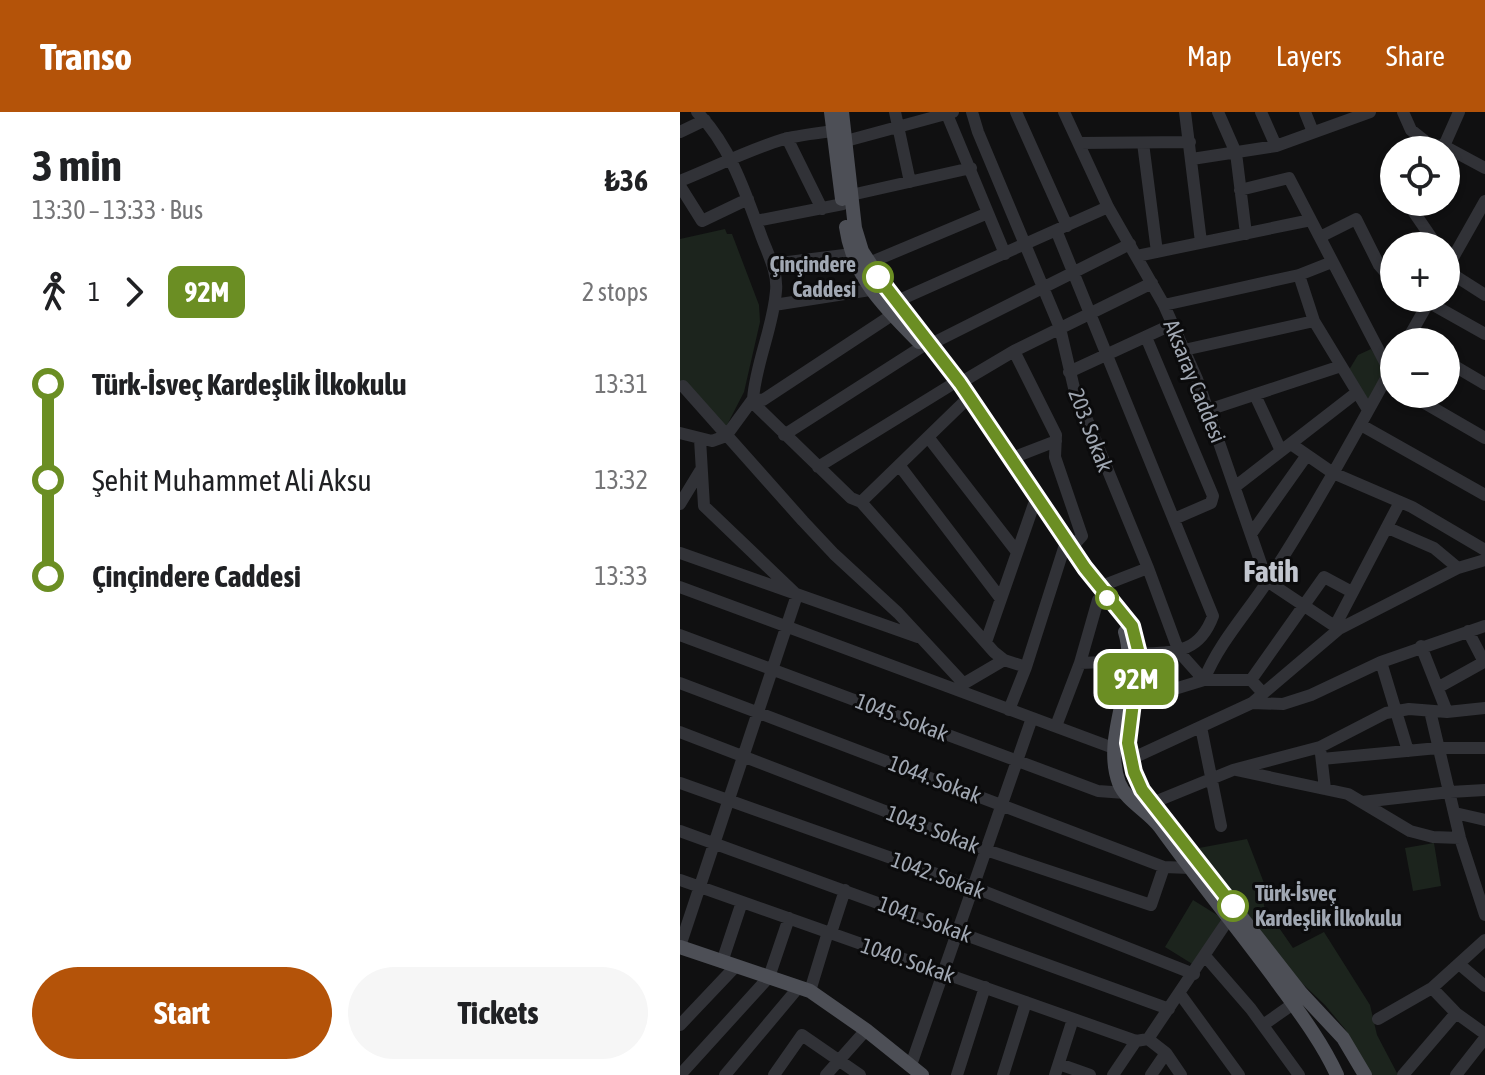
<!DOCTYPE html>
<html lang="en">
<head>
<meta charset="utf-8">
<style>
	body { margin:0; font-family:"Asap Condensed",sans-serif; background:#f6f6f6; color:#202124; height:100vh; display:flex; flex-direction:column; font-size:30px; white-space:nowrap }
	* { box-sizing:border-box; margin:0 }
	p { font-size:26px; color:#757577 }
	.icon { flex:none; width:44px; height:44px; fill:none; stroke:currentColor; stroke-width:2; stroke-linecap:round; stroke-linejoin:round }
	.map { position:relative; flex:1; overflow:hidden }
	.drawer { display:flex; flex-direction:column; background:#fff; width:680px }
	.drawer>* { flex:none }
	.badge { padding:0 16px; border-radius:12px; font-size:28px; line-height:52px }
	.buttons { position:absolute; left:700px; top:24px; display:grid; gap:16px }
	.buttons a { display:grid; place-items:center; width:80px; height:80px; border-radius:50%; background:#fff; box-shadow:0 2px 6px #0004; font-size:40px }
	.map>.badge { position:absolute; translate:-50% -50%; box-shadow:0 0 0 4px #fff }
	.legs { display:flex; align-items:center; gap:12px; height:88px; padding:0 32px; font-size:26px }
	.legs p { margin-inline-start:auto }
	.overview { display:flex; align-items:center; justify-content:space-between; height:136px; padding:0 32px }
	h1 { font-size:44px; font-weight:700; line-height:60px }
	.button { display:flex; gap:16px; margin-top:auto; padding:16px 32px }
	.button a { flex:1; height:92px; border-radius:48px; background:#b45309; color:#fff; font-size:32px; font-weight:700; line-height:92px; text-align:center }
	.button a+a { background:#f6f6f6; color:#202124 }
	ul { padding:0 32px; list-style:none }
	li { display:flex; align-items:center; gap:28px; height:96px; font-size:30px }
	li i { display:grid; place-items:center; width:12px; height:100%; margin:0 10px; background:currentColor }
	li i::after { content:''; width:20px; height:20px; margin:-10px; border:6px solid; border-radius:50%; background:#fff }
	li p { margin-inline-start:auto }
	li:first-child i { background:linear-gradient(#0000 50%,currentColor 0) }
	li:last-child i { background:linear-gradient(currentColor 50%,#0000 0) }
	header { display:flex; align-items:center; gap:48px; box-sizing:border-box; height:112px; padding:0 40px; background:#b45309; color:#fff }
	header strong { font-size:38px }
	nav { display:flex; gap:44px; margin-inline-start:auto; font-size:28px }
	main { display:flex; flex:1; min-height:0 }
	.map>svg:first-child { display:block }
	.green { fill:#1c241d }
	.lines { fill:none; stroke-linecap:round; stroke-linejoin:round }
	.minor { stroke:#313237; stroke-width:12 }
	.major { stroke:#4d4f56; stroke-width:14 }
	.line-1-casing { stroke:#fff; stroke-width:18 }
	.line-1 { stroke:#6b8e23; stroke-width:12 }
	.stop-1-dot { fill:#fff; stroke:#6b8e23; stroke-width:4 }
	.labels { text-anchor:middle; stroke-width:6; stroke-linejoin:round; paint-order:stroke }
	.stop-label { font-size:22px; font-weight:bold; fill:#a1a8b3; stroke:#0b0b0c; text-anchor:end }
	.street-label { font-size:22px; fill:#a1a8b3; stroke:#0b0b0c }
	.district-label { font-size:30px; font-weight:bold; fill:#c2c6cf; stroke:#0b0b0c }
</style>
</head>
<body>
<header>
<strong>Transo</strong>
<nav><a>Map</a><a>Layers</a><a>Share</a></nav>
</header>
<main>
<section class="drawer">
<div class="overview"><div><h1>3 min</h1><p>13:30 – 13:33 · Bus</p></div><b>₺36</b></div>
<div class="legs"><svg class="icon" aria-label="walk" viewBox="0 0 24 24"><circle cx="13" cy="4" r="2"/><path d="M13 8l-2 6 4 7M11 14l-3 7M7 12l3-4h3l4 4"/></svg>1<svg class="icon" aria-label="forward" viewBox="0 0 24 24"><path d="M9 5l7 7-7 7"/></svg><b class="badge" style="background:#6b8e23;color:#fff">92M</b><p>2 stops</p></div>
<ul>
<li><i style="color:#6b8e23"></i><b>Türk-İsveç Kardeşlik İlkokulu</b><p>13:31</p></li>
<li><i style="color:#6b8e23"></i><span>Şehit Muhammet Ali Aksu</span><p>13:32</p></li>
<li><i style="color:#6b8e23"></i><b>Çinçindere Caddesi</b><p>13:33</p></li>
</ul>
<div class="button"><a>Start</a><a>Tickets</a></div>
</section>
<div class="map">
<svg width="805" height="963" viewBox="0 0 805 963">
	<rect width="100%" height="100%" fill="#101011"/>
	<path class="green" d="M 45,117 L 47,122 L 52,122 L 79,193 L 80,210 L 64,280 L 46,315 L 0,269 L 0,127 Z
		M 691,237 L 706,260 L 689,289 L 669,258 L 678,243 Z
		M 567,727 L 589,784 L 583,786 L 584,794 L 613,836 L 644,820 L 690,893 L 697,923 L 718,963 L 692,963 L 665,917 L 645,893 L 609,859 L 519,736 Z
		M 754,731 L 761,774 L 733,779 L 725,736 Z
		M 513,788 L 542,806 L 514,853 L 485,835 Z"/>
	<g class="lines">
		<path class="minor" d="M 17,0 C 50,33 66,82 82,126 C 88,142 98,161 96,179 C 93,216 76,250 73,287
			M 215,0 L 230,70
			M 266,0 L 325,142
			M 292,0 L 298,20 L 380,216 L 394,276 L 468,456 L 499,540 L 524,568 L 571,568 L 582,580
			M 336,0 L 387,114
			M 384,0 L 428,95 L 484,193 L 517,267 L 587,469 L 659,517
			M 505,0 L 521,130
			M 538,0 L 556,41 L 566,122
			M 581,0 L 596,34
			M 625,0 L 633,20
			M 723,0 L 731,18 L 750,33 L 764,34 L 805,56
			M 0,20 L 25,8
			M 107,26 L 142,97
			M 166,29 L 273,0
			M 399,31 L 510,30
			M 463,31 L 477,140
			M 764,34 L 779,0
			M 512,47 L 596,34 L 690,0
			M 714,63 L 714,71
			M 0,69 C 35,55 68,38 104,27 C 120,23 137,21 153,19
			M 0,74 L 22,109 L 68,87
			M 560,78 L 609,66 L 710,260
			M 171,83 L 291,56
			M 727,90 L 757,134
			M 76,109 L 163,92
			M 376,118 L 533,504 C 519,542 494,540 459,542
			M 640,125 L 676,107 L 699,153 L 714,170
			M 457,144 L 631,108
			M 189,151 L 308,101
			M 92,152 L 172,142
			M 766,158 L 805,89
			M 766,158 L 805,183
			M 619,163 L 634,209 L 688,298
			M 741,186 L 805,222
			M 215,190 L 428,95
			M 94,193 L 190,178
			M 484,193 L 619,163 L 652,150
			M 466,225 L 533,384 L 531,391 L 494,407
			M 726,230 L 751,186
			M 251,232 L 450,132
			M 504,238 L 634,209
			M 334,239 L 376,323 L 375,345 L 402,424 L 392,435
			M 766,249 L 805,272
			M 389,260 L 493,212
			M 280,271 L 334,239 L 472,171
			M 3,274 L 123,409 L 154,442 L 218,501 L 284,572
			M 729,282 L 805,326
			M 575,283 L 601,339
			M 73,287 L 73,291 L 171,386 L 181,390 L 314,540 L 324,548 L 346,555
			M 73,287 L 83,288 L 212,203
			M 528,298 L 661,254
			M 681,313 L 805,383
			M 0,321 L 32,329 L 46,324 L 73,287
			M 104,323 L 243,234
			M 248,325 L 337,440
			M 611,332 L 653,361 L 732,395 L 805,438
			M 332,346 L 376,329
			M 219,353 L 321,487
			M 138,355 L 271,273
			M 556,374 L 676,281
			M 181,390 L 284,290
			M 0,392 L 20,359
			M 708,416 L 754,436 L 778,456
			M 571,422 L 627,343
			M 0,441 L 238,525
			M 0,475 L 436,637
			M 419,475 L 468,456
			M 655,514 L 720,390
			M 0,523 L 418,679 L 445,681
			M 306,530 L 354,392
			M 741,534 L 767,600
			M 701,550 L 728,639
			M 400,551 L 450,549
			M 571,568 L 644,465 L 672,480
			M 0,571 L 484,755 L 510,756
			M 278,575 L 324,548
			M 759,575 L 804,550 L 788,519
			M 452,590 L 524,568 C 539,531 566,502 587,470 C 633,400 673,326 714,252
			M 572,591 L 603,592 L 631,583 L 701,550 L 805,514
			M 329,598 L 346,555 L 384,436
			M 750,599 L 780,726 L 805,803
			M 376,614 L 400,551 L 418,488
			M 521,615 L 541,714
			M 0,620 L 306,738 L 471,793 L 484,755
			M 641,642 L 645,677
			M 451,647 L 572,591 L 659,517 L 778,456 L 805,448
			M 642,647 L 758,636 L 805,636
			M 556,658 L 668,682 L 730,719 L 753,725 L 780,726
			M 0,671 L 293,775 L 514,862
			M 682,690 L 770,680 L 805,678
			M 472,691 L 553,658 L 640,635 L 706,601 L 729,597 L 767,600 L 805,596
			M 775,701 L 805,708
			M 0,719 L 489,897
			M 0,768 L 456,929 L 468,927
			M 151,821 L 165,778
			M 0,834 L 117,483 L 24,394 L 20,327
			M 525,844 L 571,897 L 619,963
			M 42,850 L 62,790
			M 779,852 L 805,874
			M 752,876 L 776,901 L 805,922
			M 130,879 L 148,820
			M 500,882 L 559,963
			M 698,907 L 752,876 L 805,828
			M 0,913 L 55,855
			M 583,913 L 613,892
			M 468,927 L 550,805
			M 468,927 L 486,941 L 501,963
			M 379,952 L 410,963
			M 231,953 L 352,606
			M 0,963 L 89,865 L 109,806
			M 45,963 L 118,876
			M 94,963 L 122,923 L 180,963
			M 146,963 L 186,918
			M 277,963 L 305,875
			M 323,963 L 346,890
			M 375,963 L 393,907
			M 433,963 L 456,929
			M 471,963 L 486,941
			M 723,963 L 776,901
			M 776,963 L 805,926"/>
		<path class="major" d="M 151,0 L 162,87
			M 162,0 L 175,116 L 182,139 L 215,190 L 280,271 L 405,456 L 452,514 L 459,542 L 448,631 L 454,660 L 462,678 L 621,881 L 663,926 L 685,963
			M 166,115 C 173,165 205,196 239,230
			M 445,520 C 460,568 421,623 439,671 C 446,689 468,699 480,715 C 518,768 559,818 598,871 C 619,900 642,930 657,963
			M 0,835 L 130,879 L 186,918 L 242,963"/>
	</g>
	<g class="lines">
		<g class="line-1-casing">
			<path id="line-1" d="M 198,165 L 280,271 L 405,456 L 452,514 L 459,542 L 448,631 L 454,660 L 462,678 L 553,794"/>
		</g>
		<use href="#line-1" class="line-1"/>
	</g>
	<g class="stop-1-dot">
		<circle cx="198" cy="165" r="14"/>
		<circle cx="427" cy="486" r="10"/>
		<circle cx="553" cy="794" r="14"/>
	</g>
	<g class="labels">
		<g class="stop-label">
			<text x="176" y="160">Çinçindere<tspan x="176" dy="25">Caddesi</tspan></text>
			<text x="575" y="789" text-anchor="start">Türk-İsveç<tspan x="575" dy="25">Kardeşlik İlkokulu</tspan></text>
		</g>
		<g class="street-label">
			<text transform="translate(515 269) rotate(68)" y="8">Aksaray Caddesi</text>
			<text transform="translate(411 318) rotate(69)" y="8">203. Sokak</text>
			<text transform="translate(222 605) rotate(21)" y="8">1045. Sokak</text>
			<text transform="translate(255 667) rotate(21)" y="8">1044. Sokak</text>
			<text transform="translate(253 717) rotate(21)" y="8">1043. Sokak</text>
			<text transform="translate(258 763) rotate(20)" y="8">1042. Sokak</text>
			<text transform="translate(245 807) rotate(20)" y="8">1041. Sokak</text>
			<text transform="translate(228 848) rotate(19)" y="8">1040. Sokak</text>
		</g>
		<g class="district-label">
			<text x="591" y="470">Fatih</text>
		</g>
	</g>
</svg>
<div class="buttons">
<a><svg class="icon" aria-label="locate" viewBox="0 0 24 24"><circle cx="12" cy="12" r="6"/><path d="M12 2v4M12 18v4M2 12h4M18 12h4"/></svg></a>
<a>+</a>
<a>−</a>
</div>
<b class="badge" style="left:456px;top:567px;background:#6b8e23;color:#fff">92M</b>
</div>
</main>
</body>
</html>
